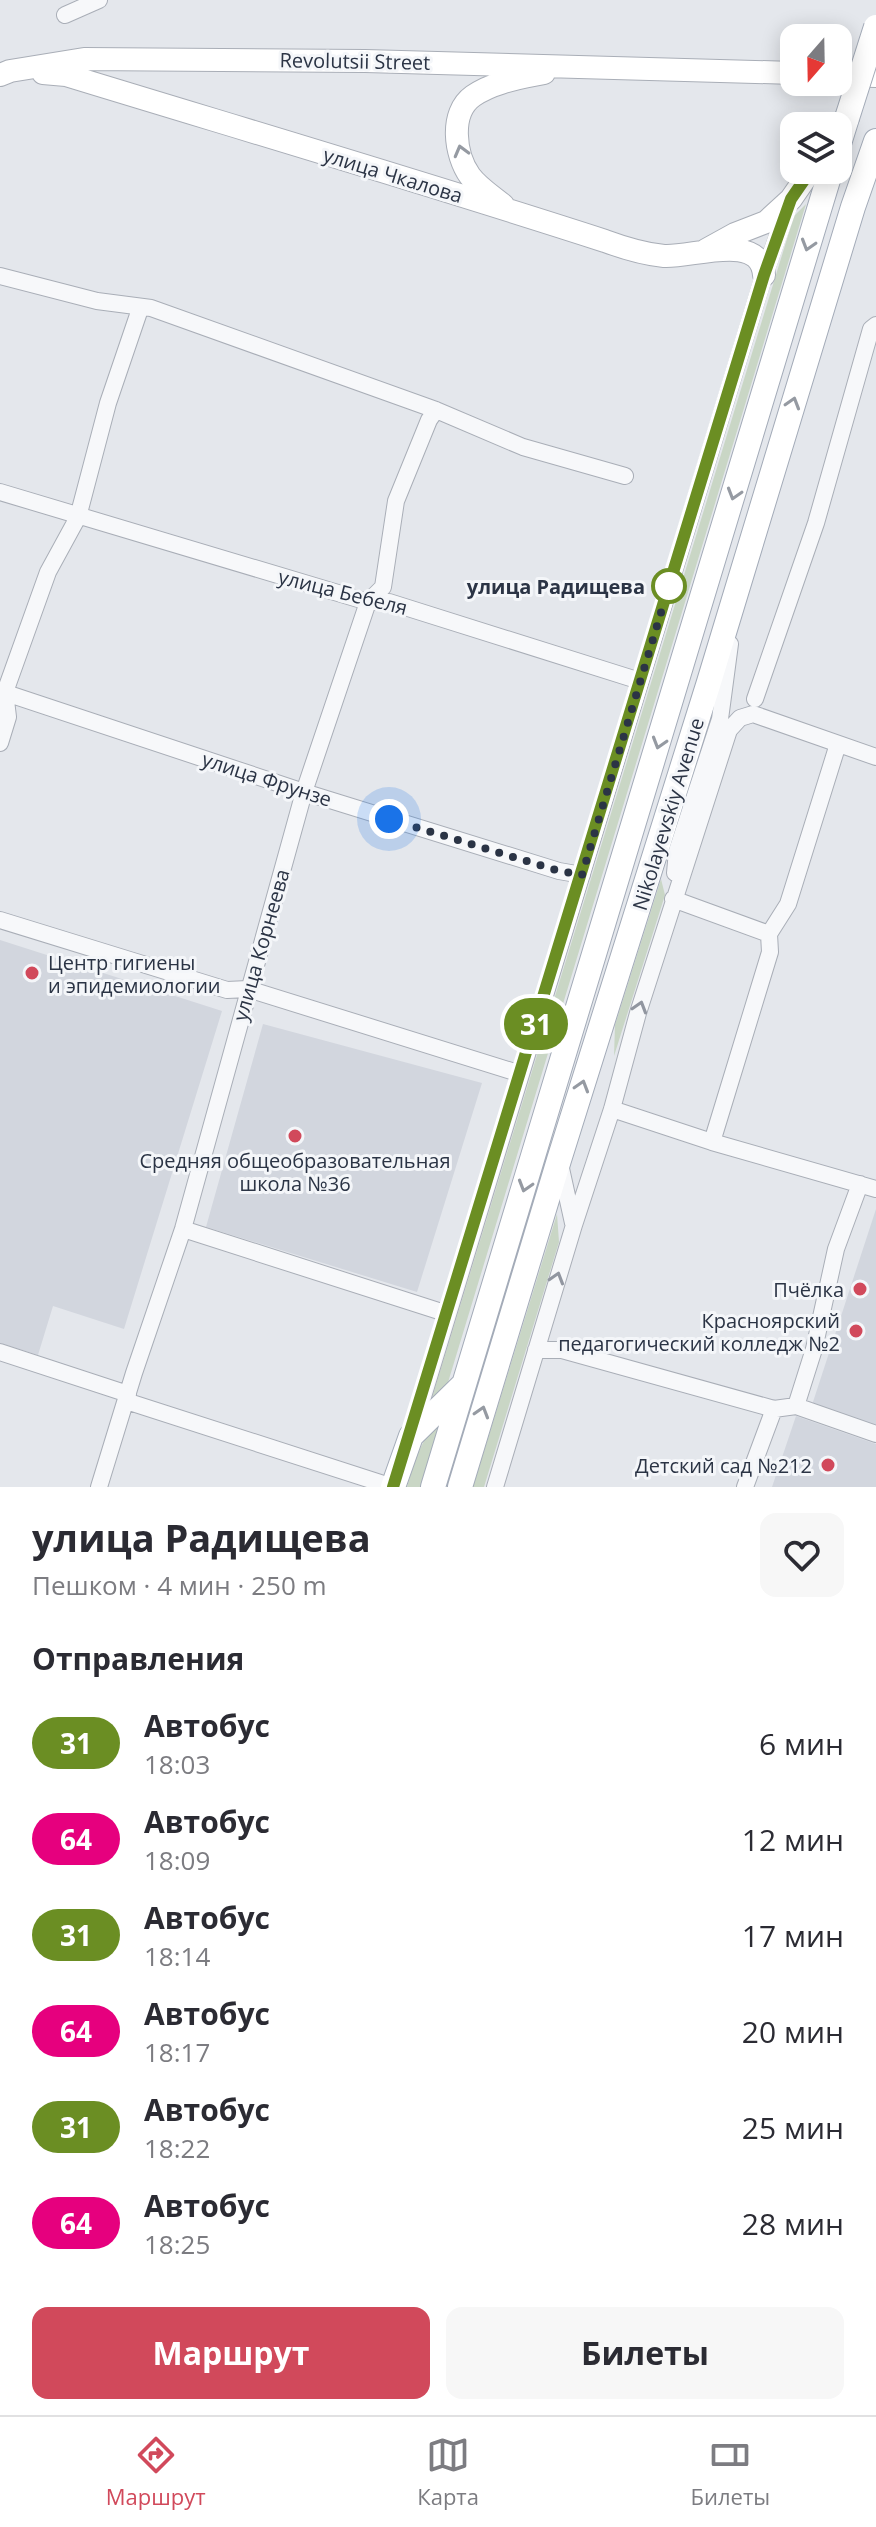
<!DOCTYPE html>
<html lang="ru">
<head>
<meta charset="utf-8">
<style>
	:root { --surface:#fff; --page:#f7f7f7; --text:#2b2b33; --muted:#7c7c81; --line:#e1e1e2; --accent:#d1495b }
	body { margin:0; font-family:"Open Sans",sans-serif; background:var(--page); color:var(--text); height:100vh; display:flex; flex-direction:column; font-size:30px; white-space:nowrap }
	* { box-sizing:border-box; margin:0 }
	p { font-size:26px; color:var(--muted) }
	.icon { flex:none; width:44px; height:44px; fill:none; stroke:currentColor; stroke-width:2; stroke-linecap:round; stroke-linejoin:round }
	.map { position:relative; height:1487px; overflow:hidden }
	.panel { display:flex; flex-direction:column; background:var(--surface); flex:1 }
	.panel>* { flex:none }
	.badge { padding:0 16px; border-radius:26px; font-size:28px; line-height:52px }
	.needle { width:52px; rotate:200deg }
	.controls { position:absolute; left:780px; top:24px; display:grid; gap:16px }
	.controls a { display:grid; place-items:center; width:72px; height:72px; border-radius:16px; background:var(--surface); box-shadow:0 4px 20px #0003; font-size:40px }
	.you { position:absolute; width:40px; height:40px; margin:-20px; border:6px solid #fff; border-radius:50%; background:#1a73e8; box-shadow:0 0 0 12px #1a73e833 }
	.map>.badge { position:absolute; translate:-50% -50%; box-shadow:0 0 0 4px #fff }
	h2 { padding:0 32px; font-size:30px; line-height:72px }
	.round { display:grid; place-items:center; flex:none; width:84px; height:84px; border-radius:16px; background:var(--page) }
	.summary { display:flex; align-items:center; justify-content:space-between; height:136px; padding:0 32px }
	h1 { font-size:38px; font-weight:700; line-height:60px }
	.action { display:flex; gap:16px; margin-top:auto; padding:16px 32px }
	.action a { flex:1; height:92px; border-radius:16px; background:var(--accent); color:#fff; font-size:32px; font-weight:700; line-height:92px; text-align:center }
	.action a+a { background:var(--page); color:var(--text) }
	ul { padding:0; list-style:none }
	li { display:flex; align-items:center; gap:24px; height:96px; padding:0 32px }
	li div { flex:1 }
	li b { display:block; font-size:30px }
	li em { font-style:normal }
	li .badge { min-width:88px; font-weight:700; text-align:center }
	.menu { display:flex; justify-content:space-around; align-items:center; height:112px; border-top:2px solid var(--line); background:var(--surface); font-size:22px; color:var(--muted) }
	.menu a { display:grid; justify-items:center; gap:4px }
	.menu .current { color:var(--accent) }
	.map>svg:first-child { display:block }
</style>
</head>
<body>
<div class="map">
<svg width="876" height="1487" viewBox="0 0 876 1487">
	<rect width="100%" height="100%" fill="#e4e7ec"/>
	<!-- built -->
	<path fill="#d2d6de" d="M0,940L222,1011L124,1329L53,1306L38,1355L0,1343Z
		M263,1024L482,1083L417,1292L206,1227Z
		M876,1209V1425L812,1405Z
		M796,1416L876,1444V1487H772Z"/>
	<!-- green -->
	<path fill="#c9d6c5" d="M806,204L446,1389L431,1401L794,216Z
		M661,879L665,895L614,1056L615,1025Z
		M557,1214L559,1242L484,1487H473Z
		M447,1415L424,1487H407C416,1458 422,1433 447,1415Z"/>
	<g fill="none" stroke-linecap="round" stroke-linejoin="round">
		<!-- minor casing -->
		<g stroke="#a9aeb7" stroke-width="18">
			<path id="minor" d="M65,15L99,0
				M0,276L97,301L151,308L436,410L523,447L625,476
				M0,492L368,602H389L640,681
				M0,691L304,792L559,871L582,875
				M755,699L816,523L871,329L876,325
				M0,743L8,717L5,692L48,572L78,517L108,403L140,309
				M675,873L677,851L720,719L730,644
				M673,899L769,934
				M0,920L227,990L248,989L521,1074
				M612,1109L712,1142L876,1189
				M712,1142L770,952L769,934L788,904L838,744
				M560,1164L573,1223
				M183,1229L448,1314
				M536,1350H562L774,1409L796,1406L876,1434
				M0,1352L128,1394L126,1401L393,1487
				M412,1433L764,275L790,201
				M99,1487L134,1373L183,1229L304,792L368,602L383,587L396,501L429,420L436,410
				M495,1487L574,1225L612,1109L638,1013L729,730L740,718L753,714L876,757
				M745,1487L774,1409L796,1406L814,1349L836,1249L860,1184"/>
		</g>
		<!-- secondary casing -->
		<g stroke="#a9aeb7" stroke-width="24">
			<path id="secondary" d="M43,73L66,75C246,130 426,183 605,241C624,248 643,254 664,256C692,258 760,231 764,275
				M0,75L10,71L84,59L365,61L794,73
				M838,75L876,76
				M503,205C492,196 478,187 470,176C455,155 449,113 473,96C493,82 520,78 544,73
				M706,250L735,234L766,222L791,199L811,170"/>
		</g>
		<!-- primary casing -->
		<g stroke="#a3abb8" stroke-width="26">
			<path id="primary" d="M838,147L847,118
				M393,1487L411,1436L464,1384
				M433,1487L831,170
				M460,1487L559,1160L709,682L853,207L876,141"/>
		</g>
		<!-- minor -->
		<use href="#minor" stroke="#f7f8fa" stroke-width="16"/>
		<!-- secondary -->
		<use href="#secondary" stroke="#fff" stroke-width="22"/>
		<!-- primary -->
		<use href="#primary" stroke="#fff" stroke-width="24"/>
		<!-- primary-bridge casing -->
		<g stroke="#a3abb8" stroke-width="26" stroke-linecap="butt">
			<path id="primary-bridge" d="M847,118L876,27"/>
		</g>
		<!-- primary-bridge -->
		<use href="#primary-bridge" stroke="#fff" stroke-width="24"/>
	</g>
	<!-- one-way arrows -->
	<defs><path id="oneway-chevron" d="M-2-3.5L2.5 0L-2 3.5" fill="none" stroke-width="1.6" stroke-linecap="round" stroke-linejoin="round" transform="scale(2)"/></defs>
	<g stroke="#959aa2">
		<use href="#oneway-chevron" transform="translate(461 151) rotate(-105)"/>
		<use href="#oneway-chevron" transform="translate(808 245) rotate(107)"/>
		<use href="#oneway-chevron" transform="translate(793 403) rotate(-73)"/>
		<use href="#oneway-chevron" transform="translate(734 494) rotate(107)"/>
		<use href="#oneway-chevron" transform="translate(659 743) rotate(107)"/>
		<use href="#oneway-chevron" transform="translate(582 1086) rotate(-73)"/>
		<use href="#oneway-chevron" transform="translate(525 1186) rotate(107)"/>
		<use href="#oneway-chevron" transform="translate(482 1412) rotate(-73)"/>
	</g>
	<g stroke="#9196a0">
		<use href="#oneway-chevron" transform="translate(640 1007) rotate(-73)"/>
		<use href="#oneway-chevron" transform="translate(557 1278) rotate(-73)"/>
	</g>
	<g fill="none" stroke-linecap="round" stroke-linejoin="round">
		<!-- line casing -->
		<g stroke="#fff" stroke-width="18">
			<path id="line" d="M393,1487L764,275L791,199L811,170"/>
		</g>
		<!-- line -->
		<use href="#line" stroke="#6b8e23" stroke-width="12"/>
		<!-- walk -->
		<path stroke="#2b3445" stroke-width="8" stroke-dasharray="0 14.4" d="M389,819L559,871L582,875L669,586"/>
	</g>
	<!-- markers -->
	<circle fill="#fff" stroke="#6b8e23" stroke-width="4" cx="669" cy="586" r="16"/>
	<g fill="#d1495b" stroke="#f4f6f9" stroke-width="3">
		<circle cx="32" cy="973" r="8"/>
		<circle cx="295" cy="1136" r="8"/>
		<circle cx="860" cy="1289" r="8"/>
		<circle cx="856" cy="1331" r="8"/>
		<circle cx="828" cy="1465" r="8"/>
	</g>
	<g text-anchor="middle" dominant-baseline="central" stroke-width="6" stroke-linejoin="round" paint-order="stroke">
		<!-- street labels -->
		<g font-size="20" fill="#2b3445" stroke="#f4f6f9">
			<text transform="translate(355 61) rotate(1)">Revolutsii Street</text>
			<text transform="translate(393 175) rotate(17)">улица Чкалова</text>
			<text transform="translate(343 592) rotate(14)">улица Бебеля</text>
			<text transform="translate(267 779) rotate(18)">улица Фрунзе</text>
			<text transform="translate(668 814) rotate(-73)">Nikolayevskiy Avenue</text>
			<text transform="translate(261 945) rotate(-74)">улица Корнеева</text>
		</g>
		<!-- stop labels -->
		<g font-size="20" font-weight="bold" fill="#2b3445" stroke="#f4f6f9" text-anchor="end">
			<text x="645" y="586">улица Радищева</text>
		</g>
		<!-- poi labels -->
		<g font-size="20" fill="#2b3445" stroke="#f4f6f9" text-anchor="end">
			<text x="48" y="962" text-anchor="start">Центр гигиены<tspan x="48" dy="23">и эпидемиологии</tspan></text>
			<text x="295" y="1160" text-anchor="middle">Средняя общеобразовательная<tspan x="295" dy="23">школа №36</tspan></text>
			<text x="844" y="1289">Пчёлка</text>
			<text x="840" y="1320">Красноярский<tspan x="840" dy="23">педагогический колледж №2</tspan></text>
			<text x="812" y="1465">Детский сад №212</text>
		</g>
	</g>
</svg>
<div class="controls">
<a><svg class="needle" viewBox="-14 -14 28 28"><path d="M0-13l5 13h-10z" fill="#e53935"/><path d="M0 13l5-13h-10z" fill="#7c7c81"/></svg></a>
<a><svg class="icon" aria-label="layers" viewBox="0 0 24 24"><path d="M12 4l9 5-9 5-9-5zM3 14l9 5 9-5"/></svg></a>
</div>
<div class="you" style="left:389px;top:819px"></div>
<b class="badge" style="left:536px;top:1024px;background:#6b8e23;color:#fff">31</b>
</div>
<section class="panel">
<div class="summary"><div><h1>улица Радищева</h1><p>Пешком · 4 мин · 250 m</p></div><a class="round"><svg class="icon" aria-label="heart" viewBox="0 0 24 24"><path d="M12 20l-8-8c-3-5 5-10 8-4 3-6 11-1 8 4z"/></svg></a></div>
<h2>Отправления</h2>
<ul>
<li><span class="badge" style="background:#6b8e23;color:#fff">31</span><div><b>Автобус</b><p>18:03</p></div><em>6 мин</em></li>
<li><span class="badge" style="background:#e6007e;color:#fff">64</span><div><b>Автобус</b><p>18:09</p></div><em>12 мин</em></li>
<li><span class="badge" style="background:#6b8e23;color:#fff">31</span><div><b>Автобус</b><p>18:14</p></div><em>17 мин</em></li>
<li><span class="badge" style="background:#e6007e;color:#fff">64</span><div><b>Автобус</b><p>18:17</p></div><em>20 мин</em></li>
<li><span class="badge" style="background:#6b8e23;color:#fff">31</span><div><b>Автобус</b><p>18:22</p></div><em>25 мин</em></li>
<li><span class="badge" style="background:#e6007e;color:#fff">64</span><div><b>Автобус</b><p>18:25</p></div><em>28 мин</em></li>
</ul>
<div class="action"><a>Маршрут</a><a>Билеты</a></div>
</section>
<nav class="menu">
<a class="current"><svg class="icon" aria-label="directions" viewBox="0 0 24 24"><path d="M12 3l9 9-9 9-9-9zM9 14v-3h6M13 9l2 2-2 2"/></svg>Маршрут</a>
<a><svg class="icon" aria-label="map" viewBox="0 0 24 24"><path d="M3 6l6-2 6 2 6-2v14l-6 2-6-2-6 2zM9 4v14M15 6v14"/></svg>Карта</a>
<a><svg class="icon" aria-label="tickets" viewBox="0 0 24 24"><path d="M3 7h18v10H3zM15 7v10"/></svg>Билеты</a>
</nav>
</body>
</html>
